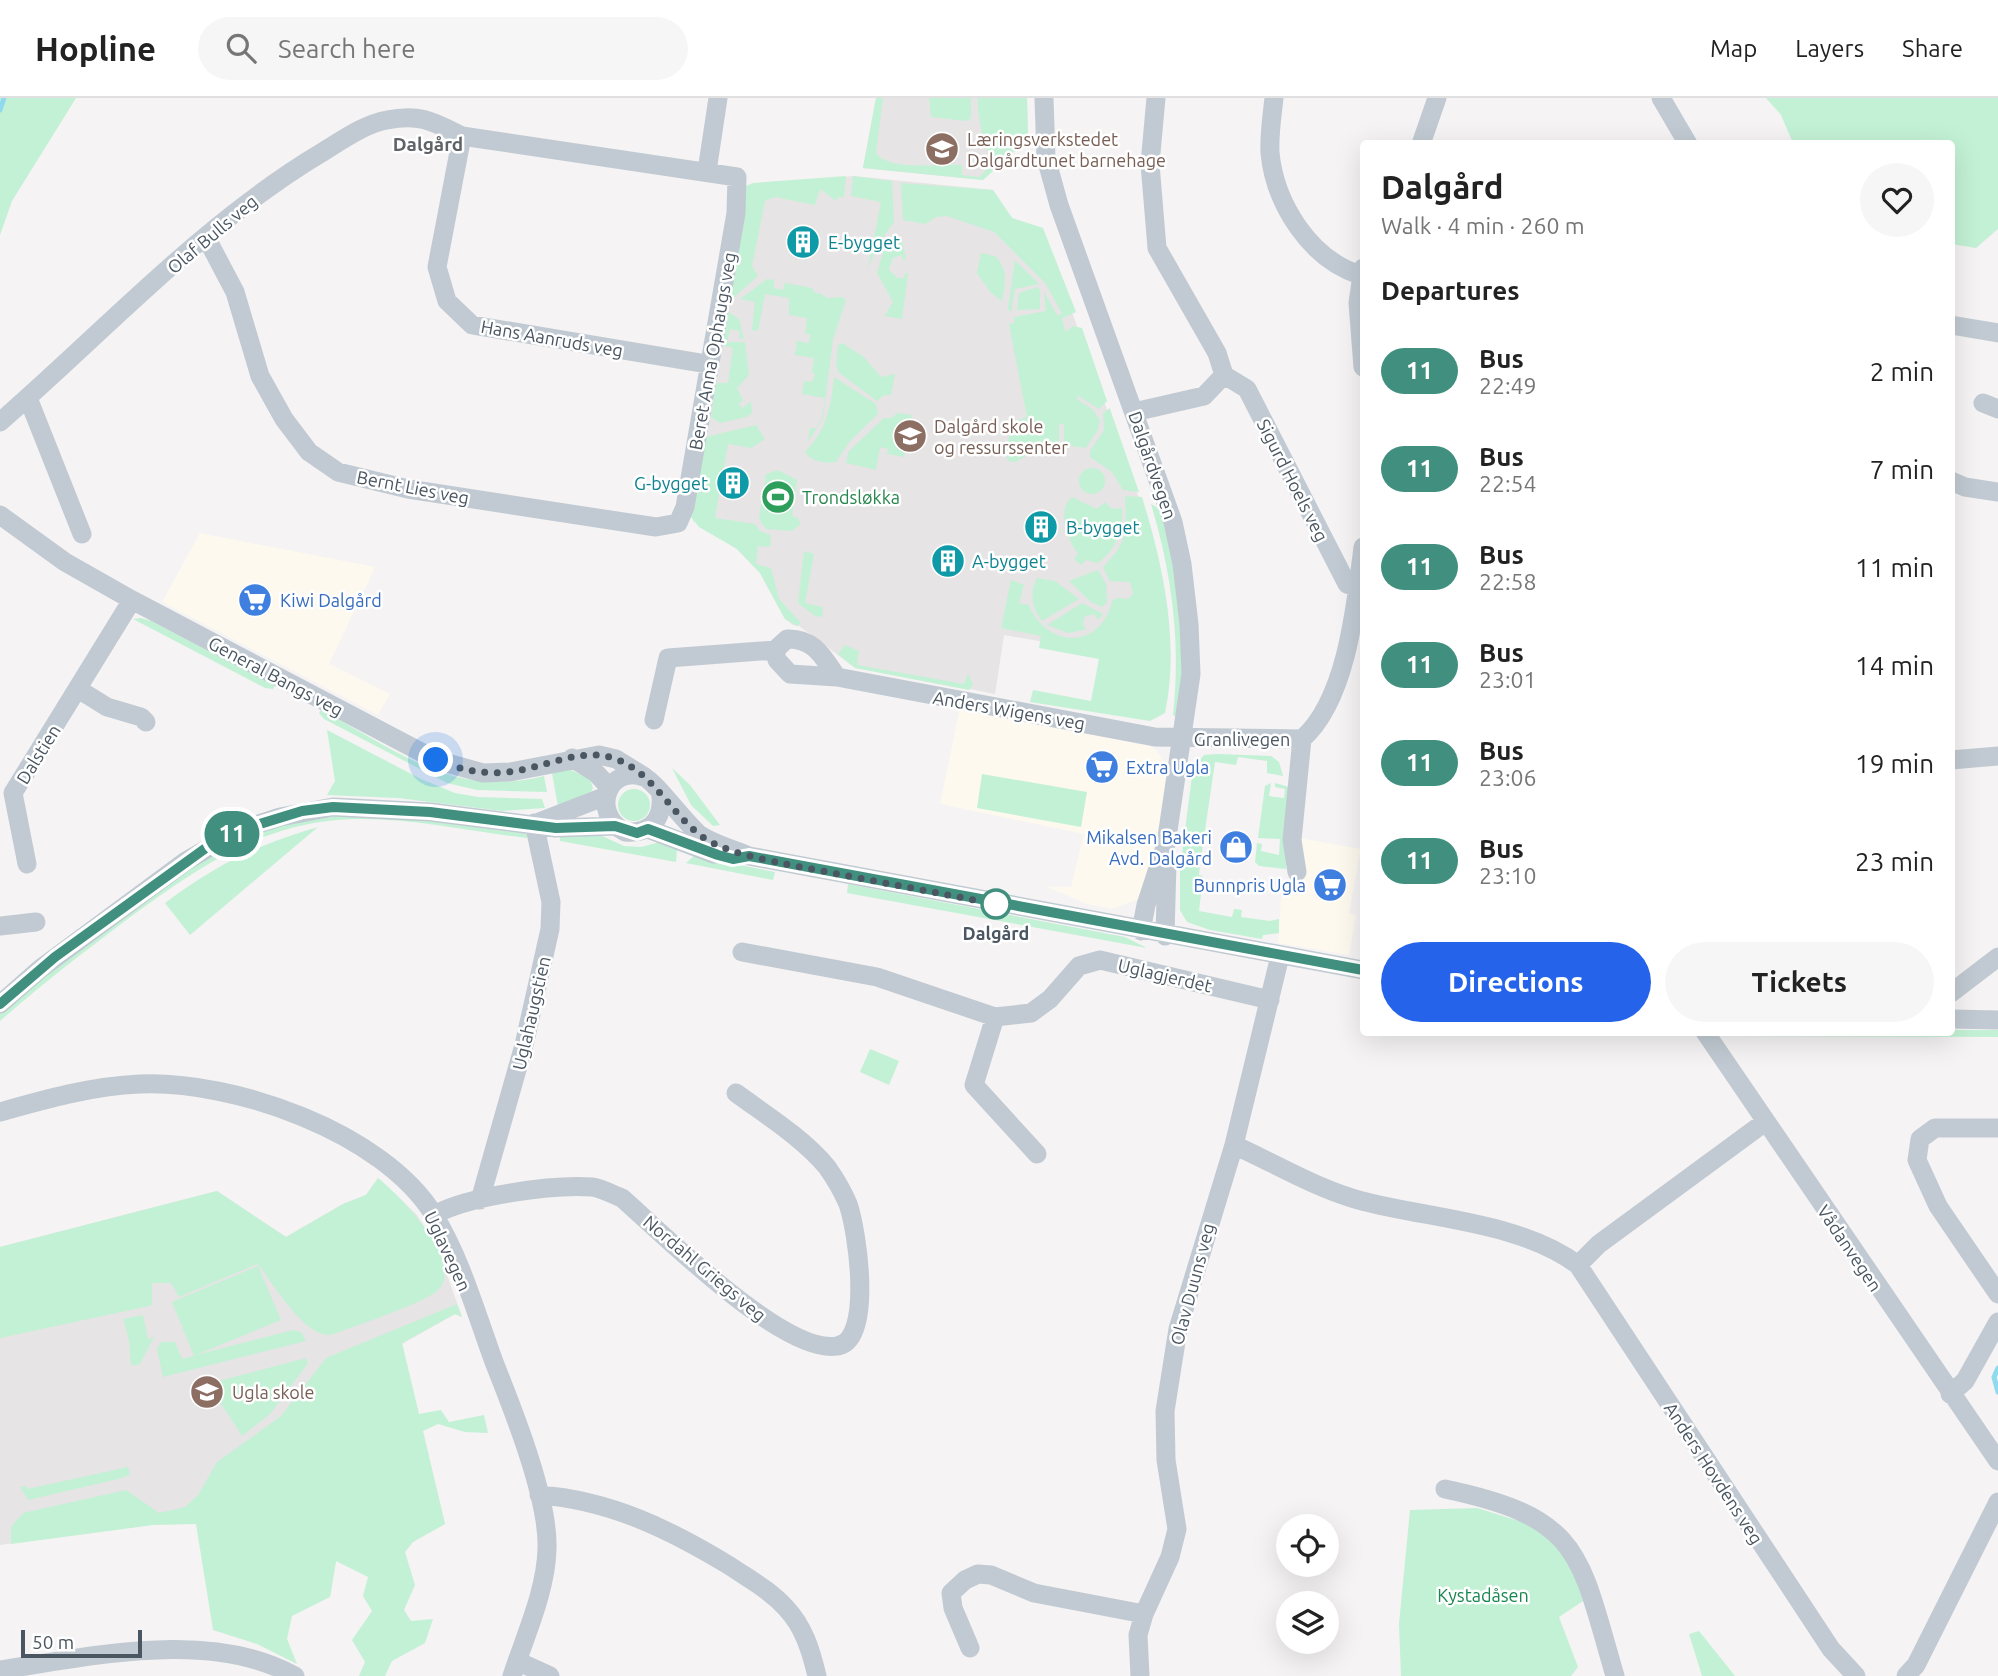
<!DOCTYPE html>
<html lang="en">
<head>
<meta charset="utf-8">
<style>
	:root { --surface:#fff; --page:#f6f6f6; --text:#222; --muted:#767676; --line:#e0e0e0; --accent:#2563eb }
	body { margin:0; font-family:Ubuntu,sans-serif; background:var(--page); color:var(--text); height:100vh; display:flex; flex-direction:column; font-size:26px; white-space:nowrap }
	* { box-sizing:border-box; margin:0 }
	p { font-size:23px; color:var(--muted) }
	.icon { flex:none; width:38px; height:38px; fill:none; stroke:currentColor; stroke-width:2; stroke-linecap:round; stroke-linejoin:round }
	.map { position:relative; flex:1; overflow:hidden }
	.sheet { position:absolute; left:1360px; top:42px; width:595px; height:896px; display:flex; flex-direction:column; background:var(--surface); border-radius:7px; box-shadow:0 7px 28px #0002 }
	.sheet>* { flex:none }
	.badge { padding:0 14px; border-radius:23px; font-size:24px; line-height:46px }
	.fabs { position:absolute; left:1276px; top:1416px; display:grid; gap:14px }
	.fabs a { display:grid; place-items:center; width:63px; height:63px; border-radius:50%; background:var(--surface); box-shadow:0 7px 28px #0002; font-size:35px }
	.scale { position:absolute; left:21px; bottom:18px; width:121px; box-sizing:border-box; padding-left:7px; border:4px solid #4a5661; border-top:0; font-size:19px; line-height:24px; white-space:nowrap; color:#4a5661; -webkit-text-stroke:5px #fff; paint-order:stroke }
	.you { position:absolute; width:35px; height:35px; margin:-18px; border:5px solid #fff; border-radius:50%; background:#1a73e8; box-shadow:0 0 0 10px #1a73e833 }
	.map>.badge { position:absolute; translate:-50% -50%; box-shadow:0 0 0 4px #fff }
	h2 { padding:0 21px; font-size:26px; line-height:63px }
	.round { display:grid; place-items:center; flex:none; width:74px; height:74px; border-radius:37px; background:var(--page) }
	.summary { display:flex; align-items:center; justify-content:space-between; height:119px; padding:0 21px }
	h1 { font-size:33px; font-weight:700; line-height:52px }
	.primary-button { display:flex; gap:14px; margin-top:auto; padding:14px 21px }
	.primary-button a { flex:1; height:80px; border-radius:42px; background:var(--accent); color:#fff; font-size:28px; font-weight:700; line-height:80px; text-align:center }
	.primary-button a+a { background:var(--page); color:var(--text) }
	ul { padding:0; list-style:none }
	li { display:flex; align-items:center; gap:21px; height:98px; padding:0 21px }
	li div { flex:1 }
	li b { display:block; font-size:26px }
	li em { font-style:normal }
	li .badge { min-width:77px; font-weight:700; text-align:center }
	header { display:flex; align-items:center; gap:42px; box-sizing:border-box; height:98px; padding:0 35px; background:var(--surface); border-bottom:2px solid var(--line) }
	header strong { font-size:33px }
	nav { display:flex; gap:38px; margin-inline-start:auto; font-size:24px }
	.search { width:490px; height:63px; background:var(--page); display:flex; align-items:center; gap:18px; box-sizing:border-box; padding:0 24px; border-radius:38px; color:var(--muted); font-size:26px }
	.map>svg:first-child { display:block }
</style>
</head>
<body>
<header>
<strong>Hopline</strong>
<div class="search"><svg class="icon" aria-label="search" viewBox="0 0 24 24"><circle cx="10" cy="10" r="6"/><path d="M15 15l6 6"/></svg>Search here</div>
<nav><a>Map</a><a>Layers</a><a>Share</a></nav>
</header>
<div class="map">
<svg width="1998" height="1578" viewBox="0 0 1998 1578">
	<rect width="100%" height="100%" fill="#f5f3f3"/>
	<!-- commercial -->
	<path fill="#fdf9ef" d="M200,435L375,469L329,566L390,596L378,617L162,504Z
		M960,610L1150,648L1157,653L1168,670L1161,727L1144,799L1112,811L1087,806L1047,789H1071L1084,736L940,706Z
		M1300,740L1361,751L1349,815L1356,817L1349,857L1278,845L1281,799L1289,798Z"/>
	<!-- education -->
	<path fill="#e6e4e5" d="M876,0H1027L1028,41L983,82L863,70Z
		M853,78L993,92L1012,120L1042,131L1141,406L1159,469L1106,548L1073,549L1004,537L995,596L851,567L799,528L793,527L785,521L760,475L737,451L693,423L748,88Z
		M378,1080L416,1116L425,1130L445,1171L462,1219L455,1216L402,1246L445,1426L357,1473L336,1463L330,1499L202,1420L0,1447V1149L217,1093L286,1139L343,1106L366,1097Z"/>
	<!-- green -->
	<path fill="#c3f1d5" d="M0,0H76L12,103L0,137Z
		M876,0H883L876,55C890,74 941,65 962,67V77L980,79L996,60L984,49C983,39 976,7 978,0H1027L1028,41L983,82L863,70Z
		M929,0H971V20L967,23L931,19Z
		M1766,0H1998V131L1976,150L1951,146V46L1793,45L1781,17Z
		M846,78L844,99H838L836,103L820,91L815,107L775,99L765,103L752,168L758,178L733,200L728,199L746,88L753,85Z
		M853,78L892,83L894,124L879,145L868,170L881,104L851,98Z
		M901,85L993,92L1012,120L1043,130L1076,214L1062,220L1065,234L1073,228L1082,230L1107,303L1099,311L1077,297L1078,302L1092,311L1100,322L1098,332L1086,350L1064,347V325L1059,327V348L1042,349L1015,364L1008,363L1006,355L1012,324L1027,319L1009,226L1014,225V219L1046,213L1044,194L1057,217L1062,216L1046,186L994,134L947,118L936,119L925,126L903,122Z
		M892,139H901L906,161L903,162L901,157L893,160L889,172L898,180H904L905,175H908L902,221L885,218L893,204L877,175L884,151Z
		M981,155L995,158C1009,173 1005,185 1002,203L991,195L977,175Z
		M1015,162L1039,186L1015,191L1011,215L1008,211Z
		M767,181L774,182V190L783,192L785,185L812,190L816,196L820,195L827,200L842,199L846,202L833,241L823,320L808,344L810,330H816L822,320L825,300L802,296L804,283L812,284L815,275H812L814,260L795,257L797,243L809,245L810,236H805L807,220L789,217V200L765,196L758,233L752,232L755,204L740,201Z
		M1037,189L1040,192V211L1017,212L1019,195Z
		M730,215L739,221L744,241L739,240L740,233L730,231L727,244H745L749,277L737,290L743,302L738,306L743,310L751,303L752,315L746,319L720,325L711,319L716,285H728L733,250L721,247L724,218Z
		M842,245L864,259L881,279L895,276L891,297H884L877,303L838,274L836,266L838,247Z
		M834,279L876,306L878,316L850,343L836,364C827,366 809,363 805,354C826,333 831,309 834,279Z
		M1110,310V311L1139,394L1123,392L1112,374L1090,359V353L1104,332L1103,315Z
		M898,315L912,317L904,359L887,356L888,351L880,349L876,372L846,365L848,354L884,320H891Z
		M756,327L765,341L751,350L728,346L715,420L755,426L760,433L771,437L770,449L758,448L756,466L771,470L779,501L801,525L797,528L785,521L760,475L737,451L699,429L691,419L706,339Z
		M1079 383a13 13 0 1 1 26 0a13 13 0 1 1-26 0Z
		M778,372L797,382L792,419H797L801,426L792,433L766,431L759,421L766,376Z
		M1125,398L1142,399C1163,467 1180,544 1165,615L1150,623L1030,604L1033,592L1091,603L1099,561L1039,550L1041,538L1001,530L1011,482L1024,487L1019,505L1029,507C1047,551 1101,552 1112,503L1117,500L1128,501L1133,496L1130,484L1110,483L1103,469C1129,444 1126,432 1125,398Z
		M1072,399L1097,411L1105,404L1112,411L1122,410C1124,432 1116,452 1098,465L1086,462L1081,467L1074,461L1078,456C1068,443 1056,411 1072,399Z
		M1151,406L1160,411L1173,458L1185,568L1176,619L1173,617C1181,544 1172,476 1151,406Z
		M804,453L814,456L805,505L822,509L823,519L815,518L798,505Z
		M1098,472L1106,486L1107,504L1102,509L1091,504L1069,483Z
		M1037,480L1055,483L1079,501L1042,523C1032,510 1029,495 1037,480Z
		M1082,505L1103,516L1098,522L1094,516L1084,519L1083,528L1087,531L1068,535L1047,527Z
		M141,520L151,523L275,587L273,591L265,590L133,521Z
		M845,547L859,553L857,567L964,586L968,576L973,586L969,592L855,570L838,556Z
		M321,612C399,653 452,701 544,678L547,694L477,692L447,685L324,621L319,615Z
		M327,632L421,681L455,695L478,699L542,701L545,710L502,713L398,700L327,697L335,683Z
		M1217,656L1271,658L1279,664L1283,678L1267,675V663L1238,659L1236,667L1215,664L1201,760L1182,756L1193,670L1204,657Z
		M672,670L690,687L720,727L713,728L691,707Z
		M569,671L590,681L593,690L591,694L558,708L552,675Z
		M982,676L1087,694L1081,729L977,710Z
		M1271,685L1269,698L1284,700L1285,691L1275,689V685L1289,689L1286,771L1259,768L1255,764L1257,745L1262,746L1261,753L1279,757L1280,741L1258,740L1265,688Z
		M618 707a16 16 0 1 1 32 0a16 16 0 1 1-32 0Z
		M337,718L399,719L528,736L527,740C465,733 400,717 337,722C255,729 193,773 129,820C85,853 42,886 0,923V916L21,896L205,760L248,739L283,727Z
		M318,729L190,837L165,805C218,766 254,748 318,729Z
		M600,737L624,748L641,749L660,744L677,751L676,764L560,743V738Z
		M694,758L775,774L773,782L686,765Z
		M1180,763L1200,766L1199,777L1203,778L1199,813L1232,819L1234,811L1242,812L1241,819L1270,823L1279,821V835L1263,837L1262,841L1210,832L1187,824L1180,812Z
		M848,786L1125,839L1147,850L847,795Z
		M1951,932H1998V939L1736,938L1739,934H1951Z
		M870,951L899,963L889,987L860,974Z
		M378,1080C400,1098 469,1166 436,1194C420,1206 353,1229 331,1237C303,1239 274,1185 257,1166L179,1199L171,1185H152V1207L149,1208L0,1240V1149L217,1093L286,1139L343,1106L366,1097Z
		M258,1168L281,1222L196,1257L293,1232L301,1234L306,1243L163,1279L157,1251L161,1244H175L182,1261L194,1258L172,1204Z
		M457,1206L462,1219L455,1216L402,1245L419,1316L441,1312L449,1324L484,1317L488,1335L465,1334L438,1326L423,1333L445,1426L413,1444L405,1454L415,1487L404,1512L411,1523L433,1521L425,1545L392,1563L385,1578H359L365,1564L352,1542L372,1513L363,1498L368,1479L336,1463L330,1499L292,1518L287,1541L297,1566L257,1546L213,1532L196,1426L153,1427L11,1446V1429L23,1415L126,1392L159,1415L185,1409L198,1397L217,1364L281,1318L326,1260Z
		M143,1217L148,1241L154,1239L140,1266L131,1268L129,1242L123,1221Z
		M306,1260L308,1265L270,1316L242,1338L220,1304L215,1284Z
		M128,1369L130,1377L118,1381L28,1402L20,1389L26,1388L27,1391Z
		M1477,1410L1541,1430L1570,1462L1583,1503L1559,1519L1578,1569L1571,1578H1401L1399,1526L1410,1412Z
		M1699,1533L1735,1578H1702L1689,1536Z"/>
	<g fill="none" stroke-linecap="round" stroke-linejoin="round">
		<!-- stream -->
		<path stroke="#90daee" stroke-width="5" d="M0,12L4,0
			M1998,1270L1994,1279L1998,1294"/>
		<!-- minor -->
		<path stroke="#c1cad2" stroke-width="19" d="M1044,0L1046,60L1059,107L1173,424L1182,466L1189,526L1191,576L1166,746L1146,807L1141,833
			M1274,0C1272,18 1269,37 1270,55C1275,106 1310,161 1360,177
			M1661,0L1688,46
			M462,38L437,169L447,203L472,227L707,266
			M1421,46L1437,0
			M707,73L718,0
			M1363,170L1358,205L1363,269
			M1951,227L1998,235
			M1224,277L1247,291L1347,486L1358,490
			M28,300L82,436
			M1983,305L1998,311
			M1134,314L1204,298L1224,277L1217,255L1157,150L1150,66L1156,0
			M0,324C105,233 201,127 321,55C341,43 364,26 387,22C420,15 434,24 462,38L737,79L736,115L685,409L678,425L656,429L408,391L338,374L309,354L284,321L260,278L235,194L206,139
			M1951,383L1965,389L1998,394
			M0,417L65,464L132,502L436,662L483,675L510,674L599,657L616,661L645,679
			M837,579L790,576L777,562L775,552L787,541C814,540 823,559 837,579L1155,639L1302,641C1347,602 1356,506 1363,449
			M78,591L107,609L141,619L146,624
			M654,622L668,560L775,552
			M572,660L596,675L610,690
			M1951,662L1998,658
			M661,698C663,722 650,736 625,734C589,714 609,666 644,679C656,684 685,725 700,737C715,747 733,751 749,758L1363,872
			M539,724L606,698
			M648,731L714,756
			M27,766L13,695L132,502
			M1297,774L1292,742L1302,641
			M0,828L36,824
			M1165,838L1167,764
			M742,854L877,879L995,919L1031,915L1050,901L1079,868L1100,862L1270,902
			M1951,895L1998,859
			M0,906L40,871L186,763L240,732L280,719L333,709L430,714L556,730L615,728
			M995,919L974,987L1037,1056
			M1951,921L1998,922
			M1705,934L1998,1363
			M0,1014C46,1001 92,988 140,986C233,982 383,1034 434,1117C461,1161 476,1215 494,1264C513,1312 549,1401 547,1451C546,1493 525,1538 512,1578
			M1998,1030H1935L1920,1041L1917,1062L1938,1108L1998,1196
			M1234,1047C1276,1066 1317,1091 1362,1103C1431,1121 1520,1124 1578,1167L1831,1551L1856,1578
			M480,1102L524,947L550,831L551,804L534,725
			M434,1117C468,1098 553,1086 592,1089C602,1090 613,1097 622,1100C663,1136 784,1257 837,1248C874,1243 857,1131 848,1106C843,1094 834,1079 827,1069C803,1040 766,1017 736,995
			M1578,1167L1599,1146L1765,1024
			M1950,1296L1965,1283L1998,1224
			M1445,1391C1582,1420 1579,1455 1615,1578
			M539,1397C610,1402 671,1432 730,1468C749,1481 770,1492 786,1510C804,1529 811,1553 817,1578
			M970,1550L953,1510L951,1495L965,1482L978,1476L991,1477L1034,1495L1144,1516
			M517,1563L550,1578
			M0,1572C92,1559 209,1530 295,1578
			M1140,1578L1138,1537L1144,1516L1170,1459L1177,1431L1166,1362L1165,1313L1178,1231L1234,1047L1280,858
			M1906,1578L1916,1567L1998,1404"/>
	</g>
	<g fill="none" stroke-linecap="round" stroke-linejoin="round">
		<!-- line casing -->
		<g stroke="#fff" stroke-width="16">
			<path id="line" d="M0,906L55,859L210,747L240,732L302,713L333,709L430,714L556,730L615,728L637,735L648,731L718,757L733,761L749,758L1363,872"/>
		</g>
		<!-- line -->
		<use href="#line" stroke="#41907f" stroke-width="10"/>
		<!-- walk -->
		<path stroke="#4a5661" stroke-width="7" stroke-dasharray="0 12.6" d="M436,662C460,671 482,677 508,674C542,671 579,649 613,660C652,673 669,713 700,737C721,753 754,759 780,765L1006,808L996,806"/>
	</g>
	<!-- icons -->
	<defs>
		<g id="school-disc" transform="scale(1.75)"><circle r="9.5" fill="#8d6e63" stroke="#fff"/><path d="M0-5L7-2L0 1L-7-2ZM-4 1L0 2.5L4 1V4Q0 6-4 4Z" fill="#fff"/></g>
		<g id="building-disc" transform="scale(1.75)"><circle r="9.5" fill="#0f9aa8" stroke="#fff"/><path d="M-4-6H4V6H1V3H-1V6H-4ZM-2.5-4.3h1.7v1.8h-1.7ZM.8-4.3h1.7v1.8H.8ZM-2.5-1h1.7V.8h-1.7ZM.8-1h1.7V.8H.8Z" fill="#fff"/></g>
		<g id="stadium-disc" transform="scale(1.75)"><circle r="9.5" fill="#2e9e5b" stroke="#fff"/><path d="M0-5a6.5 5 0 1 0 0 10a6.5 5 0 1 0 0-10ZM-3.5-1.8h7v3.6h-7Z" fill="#fff"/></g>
		<g id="supermarket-disc" transform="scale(1.75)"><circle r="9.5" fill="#3f7fe0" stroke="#fff"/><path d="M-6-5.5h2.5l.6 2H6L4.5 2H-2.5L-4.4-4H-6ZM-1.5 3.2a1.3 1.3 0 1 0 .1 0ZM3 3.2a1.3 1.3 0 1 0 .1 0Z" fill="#fff"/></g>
		<g id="shop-disc" transform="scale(1.75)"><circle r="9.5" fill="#3f7fe0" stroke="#fff"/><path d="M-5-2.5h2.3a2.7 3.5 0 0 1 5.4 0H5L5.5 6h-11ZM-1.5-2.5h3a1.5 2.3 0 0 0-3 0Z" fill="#fff"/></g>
	</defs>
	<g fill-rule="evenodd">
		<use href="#school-disc" x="942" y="51"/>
		<use href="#building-disc" x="803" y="144"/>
		<use href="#school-disc" x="910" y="338"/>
		<use href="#building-disc" x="733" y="385"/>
		<use href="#stadium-disc" x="778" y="399"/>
		<use href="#building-disc" x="1041" y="429"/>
		<use href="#building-disc" x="948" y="463"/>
		<use href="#supermarket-disc" x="255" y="502"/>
		<use href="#supermarket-disc" x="1102" y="669"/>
		<use href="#shop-disc" x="1236" y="749"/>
		<use href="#supermarket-disc" x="1330" y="787"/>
		<use href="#school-disc" x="207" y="1294"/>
	</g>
	<!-- markers -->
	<circle fill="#fff" stroke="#41907f" stroke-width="3.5" cx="996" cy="806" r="14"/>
	<g text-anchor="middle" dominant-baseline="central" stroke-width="5" stroke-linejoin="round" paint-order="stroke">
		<!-- education labels -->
		<g font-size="18" fill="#785e54" stroke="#fff" text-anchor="start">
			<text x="967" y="41">Læringsverkstedet<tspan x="967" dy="21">Dalgårdtunet barnehage</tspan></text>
			<text x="934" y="328">Dalgård skole<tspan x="934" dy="21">og ressurssenter</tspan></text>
			<text x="232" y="1294">Ugla skole</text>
		</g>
		<!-- street labels -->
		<g font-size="18" fill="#4a5661" stroke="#fff">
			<text transform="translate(212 136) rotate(-40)">Olaf Bulls veg</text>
			<text transform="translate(552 240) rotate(10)">Hans Aanruds veg</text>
			<text transform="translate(712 253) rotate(-80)">Beret Anna Ophaugs veg</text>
			<text transform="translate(1153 367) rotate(71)">Dalgårdvegen</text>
			<text transform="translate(1293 382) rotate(63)">Sigurd Hoels veg</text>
			<text transform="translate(413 389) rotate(11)">Bernt Lies veg</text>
			<text transform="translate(276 578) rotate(28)">General Bangs veg</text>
			<text transform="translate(1009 612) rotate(10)">Anders Wigens veg</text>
			<text x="1242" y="641">Granlivegen</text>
			<text transform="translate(38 656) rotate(-58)">Dalstien</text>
			<text transform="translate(1165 877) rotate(13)">Uglagjerdet</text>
			<text transform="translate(531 915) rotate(-77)">Uglahaugstien</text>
			<text transform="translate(1850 1150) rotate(56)">Vådanvegen</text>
			<text transform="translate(448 1153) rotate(65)">Uglavegen</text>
			<text transform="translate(705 1170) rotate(40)">Nordahl Griegs veg</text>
			<text transform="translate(1192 1186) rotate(-75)">Olav Duuns veg</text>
			<text transform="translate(1714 1375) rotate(57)">Anders Hovdens veg</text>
		</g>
		<!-- culture labels -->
		<g font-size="18" fill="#0d838f" stroke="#fff" text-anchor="start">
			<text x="828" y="144">E-bygget</text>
			<text x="708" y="385" text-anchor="end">G-bygget</text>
			<text x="1066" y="429">B-bygget</text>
			<text x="972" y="463">A-bygget</text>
		</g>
		<!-- leisure labels -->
		<g font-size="18" fill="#27864d" stroke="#fff" text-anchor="start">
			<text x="802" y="399">Trondsløkka</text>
		</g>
		<!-- shop labels -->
		<g font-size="18" fill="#366cbe" stroke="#fff" text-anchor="start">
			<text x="280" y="502">Kiwi Dalgård</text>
			<text x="1126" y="669">Extra Ugla</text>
			<text x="1212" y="739" text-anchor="end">Mikalsen Bakeri<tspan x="1212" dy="21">Avd. Dalgård</tspan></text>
			<text x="1306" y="787" text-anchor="end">Bunnpris Ugla</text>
		</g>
		<!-- stop labels -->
		<g font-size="18" font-weight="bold" fill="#4a5661" stroke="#fff">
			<text x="996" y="835">Dalgård</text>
		</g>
		<!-- park labels -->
		<g font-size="18" fill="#17864f" stroke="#fff">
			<text x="1483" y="1497">Kystadåsen</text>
		</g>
		<!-- neighbourhood labels -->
		<g font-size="19" font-weight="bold" fill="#5f6368" stroke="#fff">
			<text x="428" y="46">Dalgård</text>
		</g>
	</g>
</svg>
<div class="fabs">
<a><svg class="icon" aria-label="locate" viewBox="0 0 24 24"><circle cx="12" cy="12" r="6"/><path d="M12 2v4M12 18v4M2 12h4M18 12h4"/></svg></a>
<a><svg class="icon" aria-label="layers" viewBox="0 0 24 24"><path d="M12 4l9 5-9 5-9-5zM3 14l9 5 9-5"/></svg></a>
</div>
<div class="scale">50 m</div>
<div class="you" style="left:436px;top:662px"></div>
<b class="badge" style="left:232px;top:736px;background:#41907f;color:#fff">11</b>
<section class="sheet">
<div class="summary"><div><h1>Dalgård</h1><p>Walk · 4 min · 260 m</p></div><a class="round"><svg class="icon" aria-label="heart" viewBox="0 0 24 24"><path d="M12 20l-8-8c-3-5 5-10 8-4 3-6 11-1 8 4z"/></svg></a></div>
<h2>Departures</h2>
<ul>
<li><span class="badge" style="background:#41907f;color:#fff">11</span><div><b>Bus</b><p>22:49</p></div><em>2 min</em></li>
<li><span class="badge" style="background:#41907f;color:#fff">11</span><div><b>Bus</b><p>22:54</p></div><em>7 min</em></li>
<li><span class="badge" style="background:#41907f;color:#fff">11</span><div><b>Bus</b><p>22:58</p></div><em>11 min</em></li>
<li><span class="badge" style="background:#41907f;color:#fff">11</span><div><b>Bus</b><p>23:01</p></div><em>14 min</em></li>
<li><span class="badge" style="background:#41907f;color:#fff">11</span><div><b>Bus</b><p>23:06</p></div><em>19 min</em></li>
<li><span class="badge" style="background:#41907f;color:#fff">11</span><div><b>Bus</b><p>23:10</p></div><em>23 min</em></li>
</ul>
<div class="primary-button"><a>Directions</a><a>Tickets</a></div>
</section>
</div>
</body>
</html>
